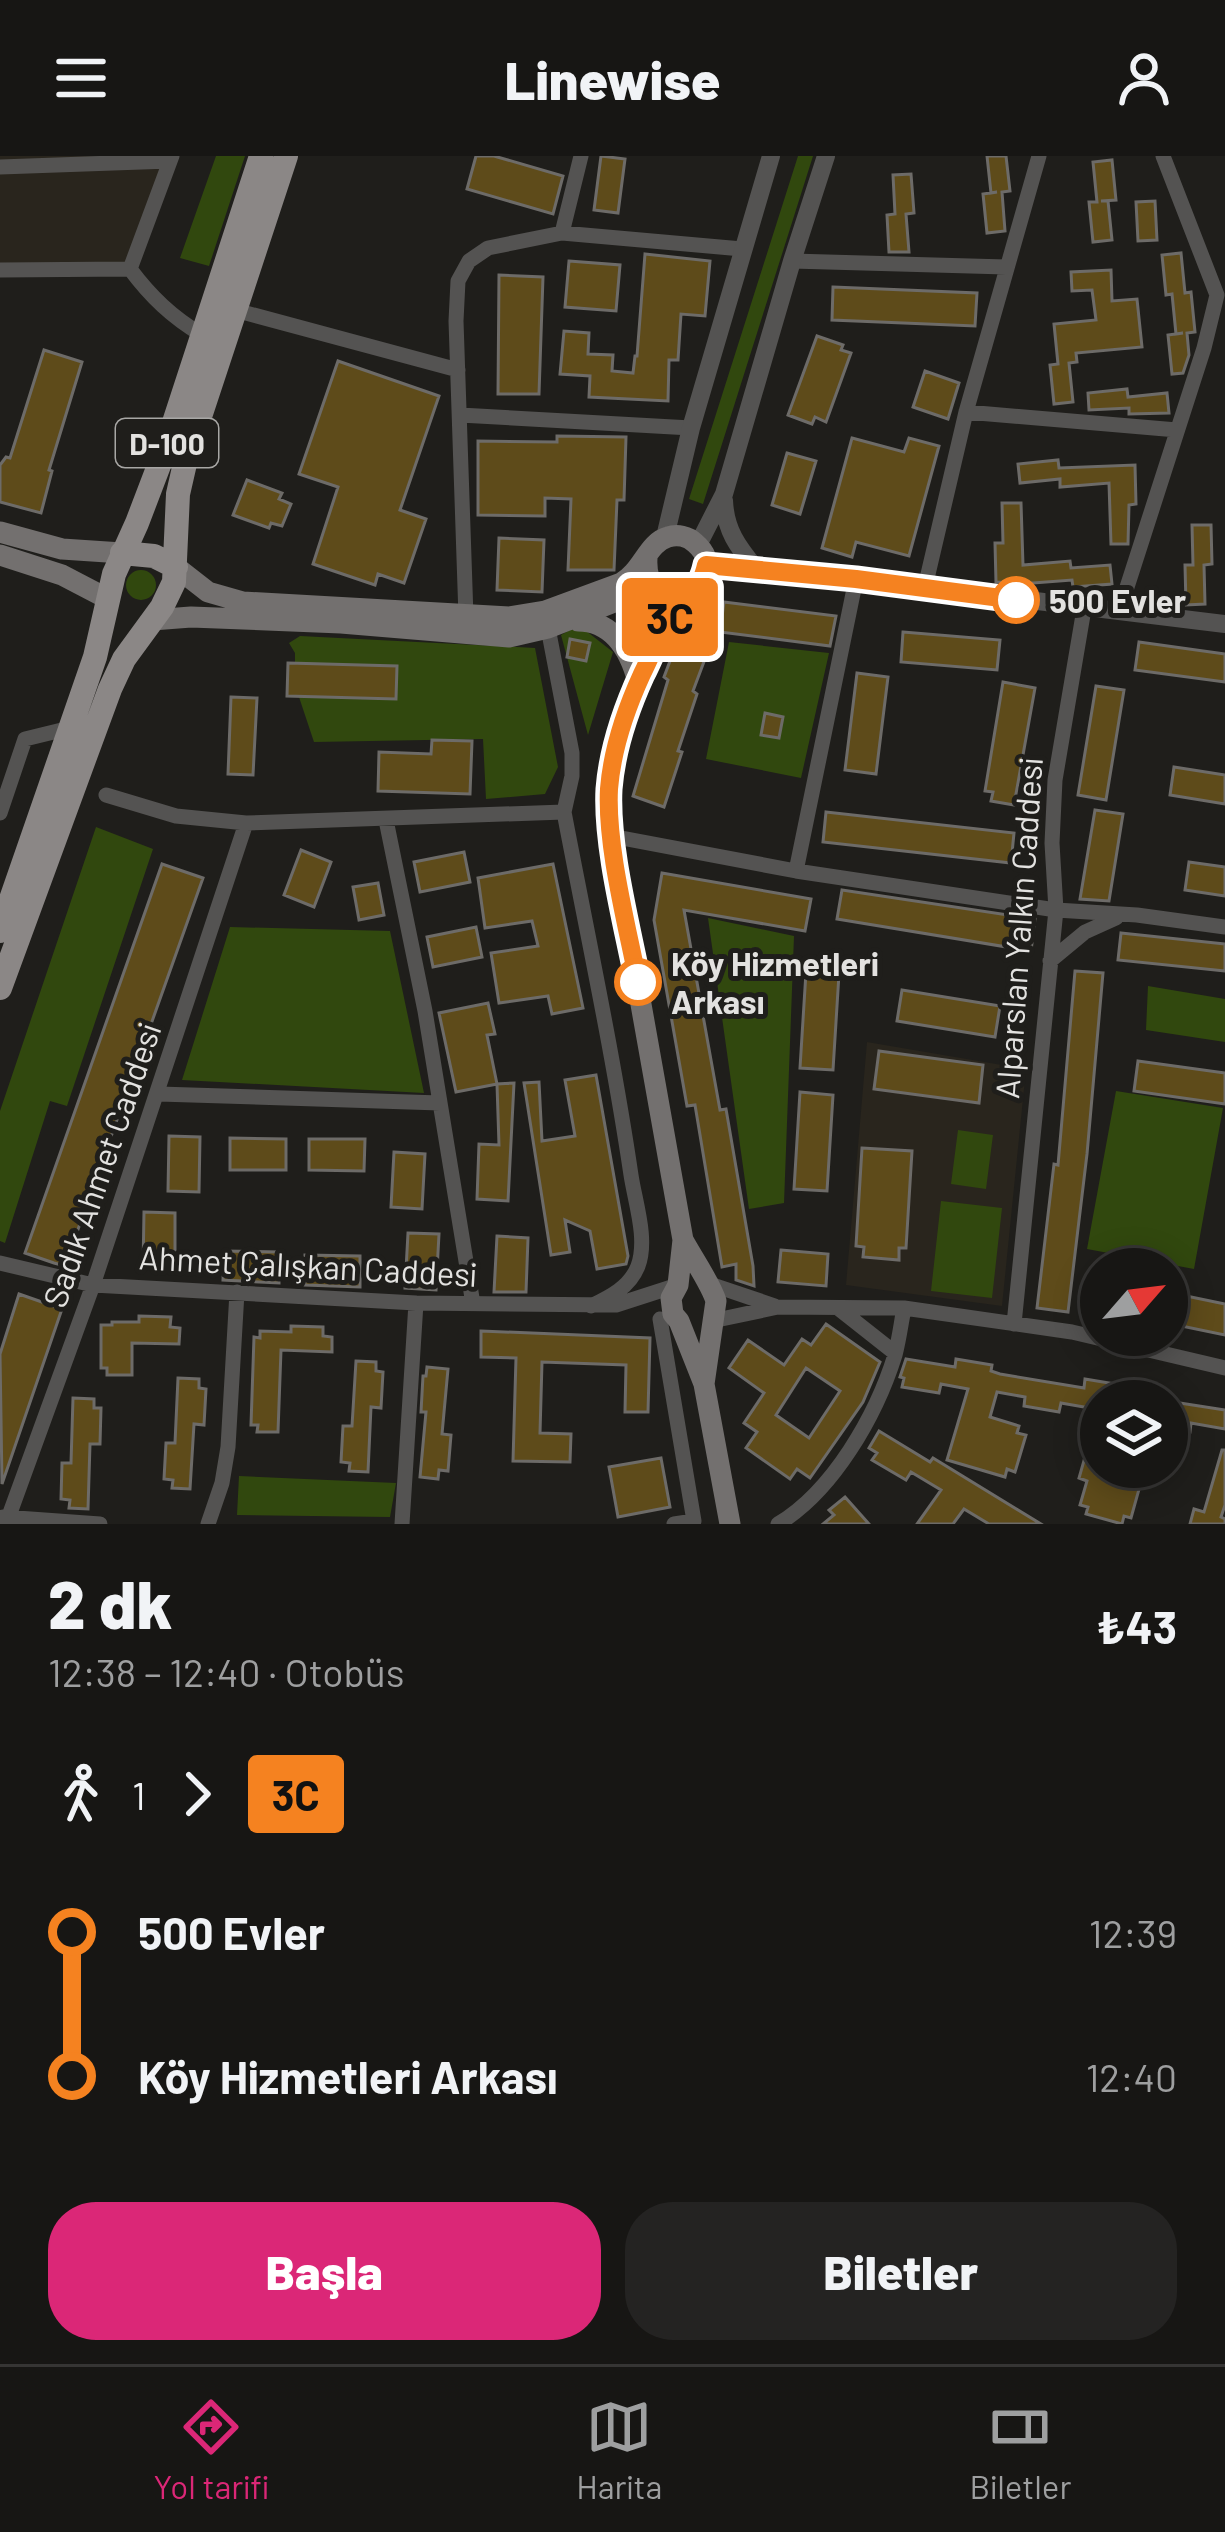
<!DOCTYPE html>
<html lang="tr">
<head>
<meta charset="utf-8">
<style>
	:root { --surface:#171614; --page:#242322; --text:#f1f3f6; --muted:#9e9fa0; --line:#363534; --accent:#db2777 }
	body { margin:0; font-family:Barlow,sans-serif; background:var(--page); color:var(--text); height:100vh; display:flex; flex-direction:column; font-size:45px; white-space:nowrap }
	* { box-sizing:border-box; margin:0 }
	p { font-size:39px; color:var(--muted) }
	.icon { flex:none; width:66px; height:66px; fill:none; stroke:currentColor; stroke-width:2; stroke-linecap:round; stroke-linejoin:round }
	.map { position:relative; height:1368px; overflow:hidden }
	.panel { display:flex; flex-direction:column; background:var(--surface); flex:1 }
	.panel>* { flex:none }
	.badge { padding:0 24px; border-radius:9px; font-size:42px; line-height:78px }
	.needle { width:78px; rotate:62deg }
	.buttons { position:absolute; left:1080px; top:1092px; display:grid; gap:24px }
	.buttons a { display:grid; place-items:center; width:108px; height:108px; border-radius:50%; background:var(--surface); box-shadow:0 6px 30px #0003,0 0 0 3px var(--line); font-size:60px }
	.map>.badge { position:absolute; translate:-50% -50%; box-shadow:0 0 0 6px #fff }
	.legs { display:flex; align-items:center; gap:18px; height:132px; padding:0 48px; font-size:39px }
	.legs p { margin-inline-start:auto }
	.headline { display:flex; align-items:center; justify-content:space-between; height:204px; padding:0 48px }
	h1 { font-size:66px; font-weight:800; line-height:90px }
	.cta { display:flex; gap:24px; margin-top:auto; padding:24px 48px }
	.cta a { flex:1; height:138px; border-radius:48px; background:var(--accent); color:#fff; font-size:48px; font-weight:800; line-height:138px; text-align:center }
	.cta a+a { background:var(--page); color:var(--text) }
	ul { padding:0 48px; list-style:none }
	li { display:flex; align-items:center; gap:42px; height:144px; font-size:45px }
	li i { display:grid; place-items:center; width:18px; height:100%; margin:0 15px; background:currentColor }
	li i::after { content:''; width:30px; height:30px; margin:-15px; border:9px solid; border-radius:50%; background:var(--surface) }
	li p { margin-inline-start:auto }
	li:first-child i { background:linear-gradient(#0000 50%,currentColor 0) }
	li:last-child i { background:linear-gradient(currentColor 50%,#0000 0) }
	header { display:flex; justify-content:space-between; align-items:center; height:156px; padding:0 48px; background:var(--surface); font-size:54px; font-weight:800 }
	.dock { display:flex; justify-content:space-around; align-items:center; height:168px; border-top:3px solid var(--line); background:var(--surface); font-size:33px; color:var(--muted) }
	.dock a { display:grid; justify-items:center; gap:6px }
	.dock .current { color:var(--accent) }
	.map>svg:first-child { display:block }
</style>
</head>
<body>
<header><svg class="icon" aria-label="menu" viewBox="0 0 24 24"><path d="M4 6h16M4 12h16M4 18h16"/></svg>Linewise<svg class="icon" aria-label="person" viewBox="0 0 24 24"><circle cx="12" cy="8" r="4"/><path d="M4 21q1-7 8-7t8 7"/></svg></header>
<div class="map">
<svg width="1225" height="1368" viewBox="0 0 1225 1368">
	<rect width="100%" height="100%" fill="#1f1e1b"/>
	<!-- built -->
	<path fill="#29251d" d="M0,0H172L130,113L0,114Z
		M867,886L1026,913L1002,1150L846,1129Z"/>
	<!-- green -->
	<path fill="#31480e" d="M216,0H245L209,110L180,102Z
		M798,0H813L703,348L689,343Z
		M126 429a15 15 0 1 1 30 0a15 15 0 1 1-30 0Z
		M570,474H585L613,496L588,579L561,479Z
		M300,480L535,492L558,611L545,638L486,643L483,583L314,586L299,541L395,543L396,510L295,507V497L289,487Z
		M729,486L829,497L801,622L706,603Z
		M96,671L153,693L67,950L50,945L5,1087L0,1085V955Z
		M708,762L794,780L784,1047L749,1053Z
		M230,771L390,775L424,937L182,924Z
		M1148,830L1225,843V886L1146,874Z
		M1116,935L1223,952L1194,1113L1087,1093Z
		M958,974L993,979L986,1033L951,1028Z
		M941,1045L1002,1052L992,1142L931,1135Z
		M239,1320L396,1327L390,1361L237,1359Z"/>
	<!-- building -->
	<path fill="#5e4b1a" stroke="#6d6b68" stroke-width="3" fill-rule="evenodd" d="M476,0H494L563,20L553,58L467,33Z
		M601,0L625,3L618,57L594,54Z
		M987,0H1006L1010,35L1002,36L1005,75L987,77L983,38L997,36L991,37Z
		M1112,4L1116,44L1101,45H1108L1112,84L1093,86L1089,46H1097L1093,6Z
		M911,18L914,57L906,58L909,96H889L887,59L895,58L893,19Z
		M1155,45L1157,84L1138,85L1136,46Z
		M1181,97L1185,137L1191,136L1195,176L1187,177L1189,199L1183,217L1172,218L1168,179L1183,177L1176,178L1172,138L1166,139L1162,99Z
		M645,98L710,105L705,160L681,158L678,204H669L668,245L589,241L590,220L560,218L564,175L589,177L588,198L613,199L612,215L633,217L635,200H637Z
		M569,105L620,109L616,155L565,151Z
		M1111,114L1112,145L1137,143L1142,191L1076,197L1077,206L1069,207L1073,246L1054,248L1050,209L1058,208L1054,168L1096,164L1092,134L1072,135L1071,116Z
		M499,119L543,121L539,238H498Z
		M833,131L977,137L975,170L832,164Z
		M817,180L843,189L841,194L851,197L826,266L815,261L812,268L788,259Z
		M44,194L82,206L49,314L52,315L41,357L0,346V309L6,301L10,302Z
		M338,205L439,240L400,354L426,363L404,427L378,418L375,429L313,408L338,331L299,318Z
		M925,215L959,227L948,263L913,251Z
		M1127,233L1128,241L1167,237L1169,257L1129,258V252L1089,254L1088,237Z
		M557,280L626,281L624,344H617L614,414H568L571,343L545,342V360L478,359V285L557,286Z
		M852,282L904,296L909,282L939,290L909,400L856,386L852,401L822,392Z
		M787,297L816,305L800,358L772,349Z
		M1058,304L1059,312L1135,309L1136,348L1129,349L1128,388H1111L1109,327L1060,331V323L1020,327L1018,308Z
		M247,324L282,337L279,343L291,348L282,370L271,367L269,372L233,359Z
		M1002,347H1021L1023,409L1070,405L1071,412L1110,409L1112,428L1073,431L1072,424L1033,427L996,426L995,387H1003Z
		M1192,369H1211L1212,408L1204,409L1205,448L1186,449L1185,409H1193Z
		M499,382L544,384L542,436L497,434Z
		M724,446L836,460L830,490L720,476Z
		M684,468L714,479L693,535L697,538L678,595L682,596L664,651L633,640L668,524L664,521Z
		M903,476L1000,484L997,514L901,506Z
		M570,483L590,487L586,505L567,501Z
		M1139,486L1225,498V526L1135,514Z
		M288,507L397,510L396,543L287,540Z
		M857,517L888,521L876,618L845,614Z
		M1003,526L1035,532L1014,649L991,645L993,636L985,635Z
		M1096,530L1124,534L1106,644L1078,639Z
		M231,541L257,542L253,619L228,618Z
		M765,557L783,561L779,582L761,579Z
		M432,584L472,585L470,638L378,635L379,596L431,598Z
		M1174,611L1225,619V648L1170,639Z
		M1095,654L1123,658L1109,745L1080,743Z
		M826,656L1014,677L1011,707L823,686Z
		M301,694L331,706L314,751L284,739Z
		M464,696L470,726L420,736L414,706Z
		M1189,706L1225,711V740L1185,734Z
		M162,708L203,722L65,1110L54,1107L25,1097Z
		M553,708L583,852L552,858L548,840L499,847L491,797L538,790L532,765L485,772L478,722Z
		M662,717L811,743L805,775L684,754L720,954L726,953L753,1110L754,1130L736,1124V1108L722,1111L695,949L687,950L654,764Z
		M378,727L384,759L359,764L353,731Z
		M842,734L1035,763L1031,795L837,763Z
		M476,771L482,801L433,811L427,781Z
		M1121,777L1225,788V815L1118,804Z
		M1075,815L1103,817L1087,998L1068,1156L1037,1152L1054,1008L1058,1009Z
		M806,816L839,818L833,914L800,912Z
		M902,834L1000,850L995,881L897,865Z
		M488,847L495,878L487,879L497,928L456,936L439,857Z
		M879,895L983,909L979,947L874,933Z
		M1138,905L1225,917V948L1134,935Z
		M596,919L628,1100L626,1108L597,1113L590,1075L565,1064L570,1096L551,1099L524,927L539,926L542,985L575,980L565,924Z
		M514,927L508,1045L477,1043L479,988L499,989L497,928Z
		M800,936L833,939L827,1035L794,1033Z
		M169,980L200,981L199,1036L168,1035Z
		M230,982L286,983V1014H230Z
		M309,983H365L364,1015L309,1014Z
		M862,992L912,995L906,1092H899V1104L863,1101L864,1091L856,1090Z
		M394,996L425,998L422,1053L391,1051Z
		M144,1056L175,1057V1112H143Z
		M408,1077L439,1078L436,1134L405,1132Z
		M497,1080L528,1082L526,1136H494Z
		M781,1094L828,1098L826,1130L778,1126Z
		M224,1095L279,1096V1127L223,1124Z
		M305,1099L360,1100V1131L305,1129Z
		M1167,1136L1225,1148V1179L1167,1167Z
		M19,1138L62,1153L2,1328L0,1198Z
		M139,1160L171,1161L170,1171L180,1172L179,1188L132,1187V1219H107V1212H101V1169H112V1166H139Z
		M826,1168L880,1206L863,1246L810,1322L797,1313L790,1323L746,1292L757,1276L744,1267L764,1237L729,1212L748,1184L784,1209L802,1183L811,1189ZM806,1212L840,1235L809,1282L776,1259Z
		M291,1170L323,1171V1180L332,1181V1196L281,1194L278,1276H257L258,1269H251L254,1181L260,1182V1175L291,1176Z
		M481,1175L650,1182L648,1256H625L626,1209L542,1206L540,1277L571,1278L570,1306L513,1305L516,1202L481,1201Z
		M906,1203L955,1211L956,1203L992,1209L991,1215L1000,1218L1084,1232L1085,1223L1121,1229L1118,1245H1101V1254L1061,1247L1059,1256L1024,1250L1025,1241L997,1236L990,1261L1019,1270L1017,1277L1026,1279L1015,1316L1007,1313L1005,1321L947,1304L968,1233L941,1228L939,1237L902,1231L904,1222L900,1221Z
		M356,1205L376,1206V1215L383,1216L381,1252L371,1251L368,1316L349,1315L350,1307L341,1306L343,1270H352Z
		M427,1211L448,1213L442,1278L451,1279L448,1315L439,1314L438,1323L420,1321L426,1256H421L423,1220H426Z
		M178,1222L199,1223V1232L206,1233L204,1269L194,1268L190,1333L172,1332L173,1324L164,1323L166,1287H175Z
		M73,1242L94,1243V1252H101L100,1288H90L88,1353L69,1352L70,1344L61,1343L62,1307H71Z
		M1167,1245L1225,1254V1273L1191,1267L1190,1276L1167,1272Z
		M879,1275L930,1306L933,1302L1041,1368H989L964,1353L953,1368H917L941,1334L911,1316L906,1324L872,1304L877,1297L869,1292Z
		M1089,1287L1101,1290V1311H1154L1149,1328L1141,1326L1131,1362L1124,1360L1122,1368L1086,1358L1088,1351L1080,1349L1087,1325L1079,1322Z
		M1222,1294H1225V1349L1221,1361L1225,1363V1368H1190L1194,1353L1204,1356Z
		M661,1302L670,1351L618,1361L609,1311Z
		M845,1341L869,1368H823L834,1359L829,1354Z"/>
	<g fill="none" stroke-linecap="round" stroke-linejoin="round">
		<!-- minor -->
		<path stroke="#545352" stroke-width="15" d="M0,11L170,5
			M562,77L581,0
			M792,105L1006,111
			M130,113L172,0
			M130,113C151,141 172,161 202,179
			M0,114L130,113
			M235,154L458,214
			M966,256L1177,274
			M460,259L691,272
			M925,431L966,256L1039,0
			M1119,456L1204,192L1217,139L1163,0
			M466,461L456,165L458,125L469,105L488,92L562,77L742,93
			M548,472L572,597V620L564,656C587,777 613,897 631,1019C635,1046 648,1083 638,1110C630,1131 610,1141 591,1150
			M106,639L176,660L246,667L564,656
			M0,657L25,583L70,572
			M386,664L425,855L473,1148
			M611,680L796,715L1056,754L1137,759L1225,771
			M796,715L856,423
			M1050,805L1085,776L1116,762
			M159,938L440,947
			M0,1107L93,1129L416,1147L616,1149L678,1129
			M707,1127L775,1150
			M838,1152L895,1197
			M660,1163L694,1365L674,1368
			M712,1165L778,1151L904,1152L1072,1176L1225,1212
			M1014,1168L1056,754L1052,687L1055,624L1084,453
			M3,1361L100,1368
			M6,1368L93,1129L246,667
			M208,1368L222,1327L228,1291L237,1136
			M402,1368L416,1147
			M778,1368C833,1335 876,1260 895,1199C899,1184 901,1168 904,1152"/>
		<!-- tertiary -->
		<path stroke="#545352" stroke-width="18" d="M724,344C725,374 738,391 756,413
			M665,381L691,272L771,0
			M698,389L724,338L792,105L826,0
			M706,409L856,423L1225,468"/>
		<!-- secondary -->
		<path stroke="#73706f" stroke-width="21" d="M0,376L62,393L122,397
			M0,399L62,419L108,443
			M176,411L208,436L243,446L509,461L545,455L621,427C642,416 648,386 668,381C677,378 688,380 695,387C740,425 643,473 647,402
			M681,439C655,491 624,547 613,605C608,630 610,655 611,680L683,1084C692,1101 711,1128 716,1145L704,1228
			M152,464L191,461L341,467L509,481L548,472L655,430
			M578,465C614,465 630,495 638,526
			M643,502L655,430
			M683,1084L678,1129L671,1142L673,1158L679,1165L704,1228L730,1368"/>
		<!-- primary -->
		<path stroke="#8b8786" stroke-width="24" d="M122,397L154,400L176,411
			M0,775L95,501L114,418L137,367L166,291L261,0
			M0,832L110,533L124,503L162,451L174,426L178,338L186,303L286,0"/>
	</g>
	<g fill="none" stroke-linecap="round" stroke-linejoin="round">
		<!-- line-1 casing -->
		<g stroke="#fff" stroke-width="27">
			<path id="line-1" d="M638,826C627,769 606,690 609,633C612,595 626,553 642,518C653,497 666,460 679,443C691,427 700,436 706,409L856,423L1016,444"/>
		</g>
		<!-- line-1 -->
		<use href="#line-1" stroke="#f58220" stroke-width="18"/>
	</g>
	<!-- markers -->
	<g fill="#fff" stroke="#f58220" stroke-width="6">
		<circle cx="1016" cy="444" r="21"/>
		<circle cx="638" cy="826" r="21"/>
	</g>
	<g text-anchor="middle" dominant-baseline="central" stroke-width="10" stroke-linejoin="round" paint-order="stroke">
		<!-- shield labels -->
		<rect fill="#1f1e1b" stroke="#a8a7a5" stroke-width="3" x="116" y="263" width="102" height="48" rx="9"/>
		<g font-size="30" font-weight="bold" fill="#e3e2e0">
			<text x="167" y="287">D-100</text>
		</g>
		<!-- stop labels -->
		<g font-size="33" font-weight="bold" fill="#e3e2e0" stroke="#1f1e1b" text-anchor="start">
			<text x="1049" y="444">500 Evler</text>
			<text x="671" y="807">Köy Hizmetleri<tspan x="671" dy="38">Arkası</tspan></text>
		</g>
		<!-- street labels -->
		<g font-size="33" fill="#e3e2e0" stroke="#1f1e1b">
			<text transform="translate(1018 772) rotate(-86)">Alparslan Yalkın Caddesi</text>
			<text transform="translate(101 1009) rotate(-71)">Sadık Ahmet Caddesi</text>
			<text transform="translate(308 1109) rotate(3)">Ahmet Çalışkan Caddesi</text>
		</g>
	</g>
</svg>
<div class="buttons">
<a><svg class="needle" viewBox="-14 -14 28 28"><path d="M0-13l5 13h-10z" fill="#e53935"/><path d="M0 13l5-13h-10z" fill="#9e9fa0"/></svg></a>
<a><svg class="icon" aria-label="layers" viewBox="0 0 24 24"><path d="M12 4l9 5-9 5-9-5zM3 14l9 5 9-5"/></svg></a>
</div>
<b class="badge" style="left:670px;top:461px;background:#f58220;color:#111">3C</b>
</div>
<section class="panel">
<div class="headline"><div><h1>2 dk</h1><p>12:38 – 12:40 · Otobüs</p></div><b>₺43</b></div>
<div class="legs"><svg class="icon" aria-label="walk" viewBox="0 0 24 24"><circle cx="13" cy="4" r="2"/><path d="M13 8l-2 6 4 7M11 14l-3 7M7 12l3-4h3l4 4"/></svg>1<svg class="icon" aria-label="forward" viewBox="0 0 24 24"><path d="M9 5l7 7-7 7"/></svg><b class="badge" style="background:#f58220;color:#111">3C</b></div>
<ul>
<li><i style="color:#f58220"></i><b>500 Evler</b><p>12:39</p></li>
<li><i style="color:#f58220"></i><b>Köy Hizmetleri Arkası</b><p>12:40</p></li>
</ul>
<div class="cta"><a>Başla</a><a>Biletler</a></div>
</section>
<nav class="dock">
<a class="current"><svg class="icon" aria-label="directions" viewBox="0 0 24 24"><path d="M12 3l9 9-9 9-9-9zM9 14v-3h6M13 9l2 2-2 2"/></svg>Yol tarifi</a>
<a><svg class="icon" aria-label="map" viewBox="0 0 24 24"><path d="M3 6l6-2 6 2 6-2v14l-6 2-6-2-6 2zM9 4v14M15 6v14"/></svg>Harita</a>
<a><svg class="icon" aria-label="tickets" viewBox="0 0 24 24"><path d="M3 7h18v10H3zM15 7v10"/></svg>Biletler</a>
</nav>
</body>
</html>
